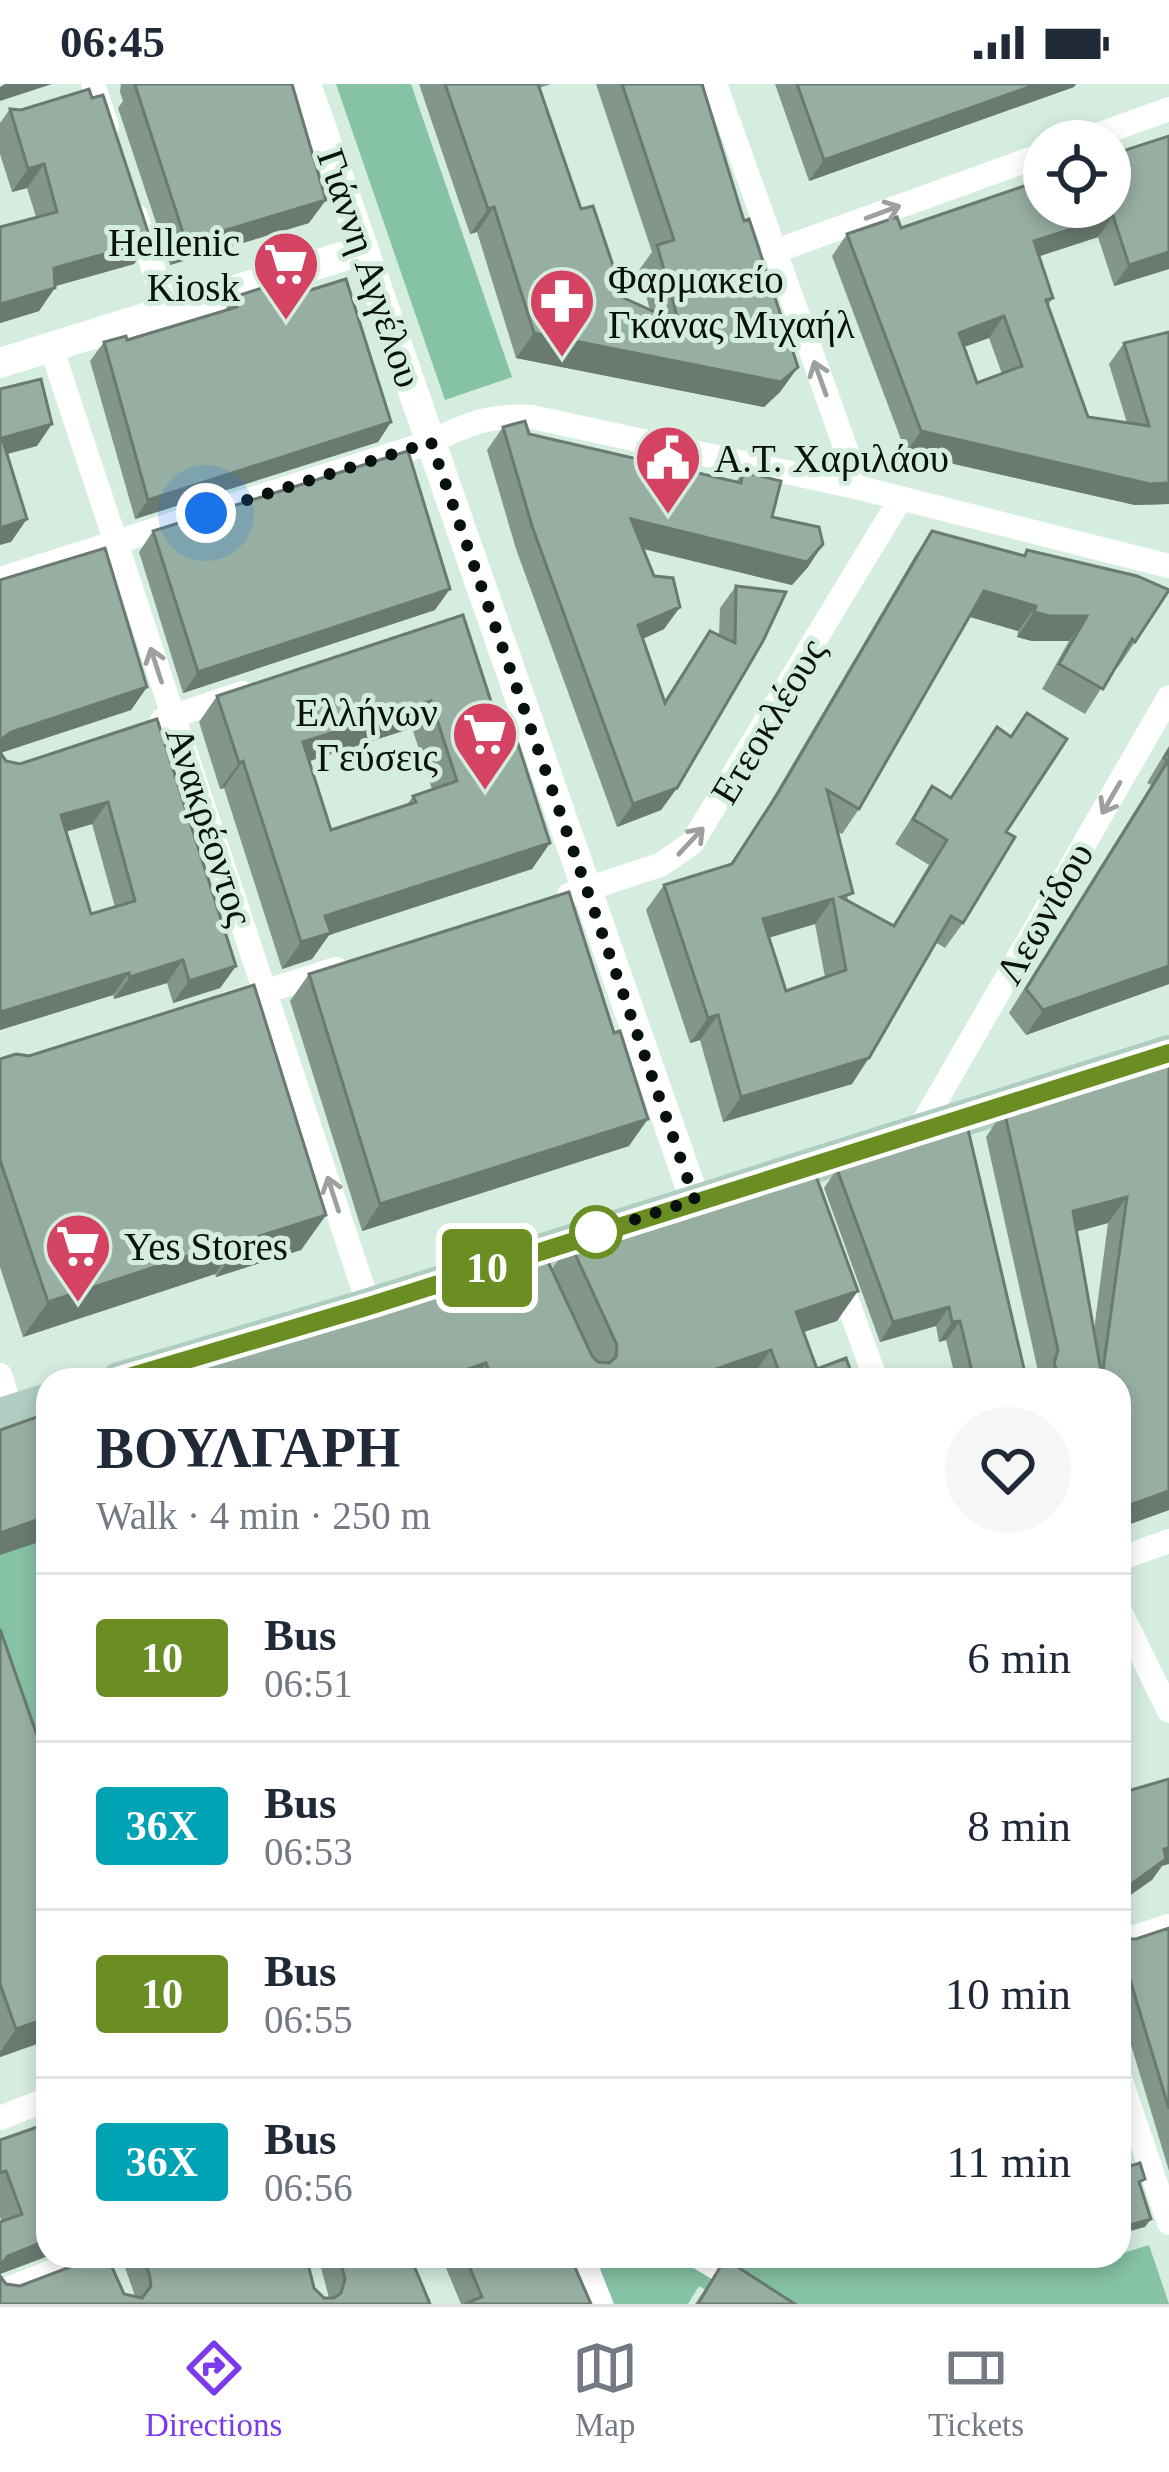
<!DOCTYPE html>
<html lang="en">
<head>
<meta charset="utf-8">
<style>
	:root { --surface:#fff; --page:#f6f6f7; --text:#1f2937; --muted:#747a83; --line:#e0e1e3; --accent:#7c3aed }
	body { margin:0; font-family:Georgia,serif; background:var(--page); color:var(--text); height:100vh; display:flex; flex-direction:column; font-size:45px; white-space:nowrap }
	* { box-sizing:border-box; margin:0 }
	p { font-size:39px; color:var(--muted) }
	.icon { flex:none; width:66px; height:66px; fill:none; stroke:currentColor; stroke-width:2; stroke-linecap:round; stroke-linejoin:round }
	.map { position:relative; flex:1; overflow:hidden }
	.sheet { position:absolute; left:36px; top:1284px; width:1095px; height:900px; display:flex; flex-direction:column; background:var(--surface); border-radius:36px; box-shadow:0 6px 18px #0003 }
	.sheet>* { flex:none }
	.badge { padding:0 24px; border-radius:9px; font-size:42px; line-height:78px }
	.tools { position:absolute; left:1023px; top:36px; display:grid; gap:24px }
	.tools a { display:grid; place-items:center; width:108px; height:108px; border-radius:50%; background:var(--surface); box-shadow:0 6px 18px #0003; font-size:60px }
	.you { position:absolute; width:60px; height:60px; margin:-30px; border:9px solid #fff; border-radius:50%; background:#1a73e8; box-shadow:0 0 0 18px #1a73e833 }
	.map>.badge { position:absolute; translate:-50% -50%; box-shadow:0 0 0 6px #fff }
	.round { display:grid; place-items:center; flex:none; width:126px; height:126px; border-radius:63px; background:var(--page) }
	.head { display:flex; align-items:center; justify-content:space-between; height:204px; padding:0 60px }
	h1 { font-size:57px; font-weight:700; line-height:90px }
	ul { padding:0; list-style:none }
	li { display:flex; align-items:center; gap:36px; height:168px; padding:0 60px; border-top:3px solid var(--line) }
	li div { flex:1 }
	li b { display:block; font-size:45px }
	li em { font-style:normal }
	li .badge { min-width:132px; font-weight:700; text-align:center }
	.status { display:flex; justify-content:space-between; align-items:center; height:84px; padding:0 60px; background:var(--surface); direction:ltr }
	.status svg { height:33px; fill:currentColor }
	.tabs { display:flex; justify-content:space-around; align-items:center; height:168px; border-top:3px solid var(--line); background:var(--surface); font-size:33px; color:var(--muted) }
	.tabs a { display:grid; justify-items:center; gap:6px }
	.tabs .active { color:var(--accent) }
	.map>svg:first-child { display:block }
</style>
</head>
<body>
<div class="status"><b>06:45</b><svg viewBox="0 0 49 12"><path d="M0 12V9h3v3zM5 12V6h3v6zM10 12V3h3v9zM15 12V0h3v12zM26 1h20v11H26zM47 4h2v5h-2z"/></svg></div>
<div class="map">
<svg width="1169" height="2220" viewBox="0 0 1169 2220">
	<rect width="100%" height="100%" fill="#d4eddf"/>
	<!-- green -->
	<path fill="#86c2a5" d="M336,0H411L512,293L445,316Z
		M48,1351V1956L0,1973V1368Z
		M1149,2161L1169,2220H728L699,2202L688,2220H614L594,2172H1087L1091,2179Z"/>
	<g fill="none" stroke-linecap="round" stroke-linejoin="round">
		<!-- pedestrian -->
		<path stroke="#fff" stroke-width="18" d="M691,2172L771,2220"/>
		<!-- minor -->
		<path stroke="#fff" stroke-width="24" d="M93,0L107,42
			M715,0L860,404
			M1081,57L1169,25
			M136,132L167,227
			M773,168L1044,70
			M51,263L369,1222
			M0,495L431,358C466,340 492,330 532,333L860,404L1169,482
			M162,636L242,609
			M569,811L660,781L692,759L901,414
			M226,920L336,885
			M919,1046L1169,613
			M839,1194L876,1296
			M0,1291L12,1328
			M1119,1475L1169,1457
			M1119,1525L1169,1627
			M1119,1858L1169,1842
			M1119,1991L1169,2139
			M0,2034L48,2015
			M582,2172L601,2220
			M0,2208L92,2172"/>
		<!-- tertiary -->
		<path stroke="#fff" stroke-width="30" d="M306,0L695,1116
			M0,279L364,166"/>
		<!-- secondary -->
		<path stroke="#afcec1" stroke-width="36" d="M119,1296L369,1222L1169,969
			M0,1332L48,1317"/>
	</g>
	<!-- wall -->
	<path fill="#82968b" fill-rule="evenodd" d="M121,0H292L309,139L170,181L118,24L123,17L120,8Z
		M419,0H551L539,4L581,125L624,214L650,226L639,186L652,168L596,0H702L744,137L798,283L780,308L764,323L516,274L477,148L470,150Z
		M775,0H1076L1074,3L809,97Z
		M10,25L151,157L134,180L55,202L39,227L0,239V143L36,133L27,104L12,108L0,70V39Z
		M1040,88L1110,123L1169,185L1114,202L1098,153L1039,172L1053,214L1048,221L1088,333L1127,339L1109,280L1124,259L1169,248V420L1135,421L906,369L832,172L847,150L901,144L1032,100ZM989,254L1002,290L977,299L964,263Z
		M273,207L285,214L391,338L378,358L135,435L90,277L104,258L127,256L224,227L234,213Z
		M503,343L736,398L743,388L772,433L823,460L808,483L792,501L643,465L654,492L680,523L664,545L643,555L664,617L710,547L719,552L720,524L736,502L786,508L677,704L661,726L617,743L516,465L487,366Z
		M153,447L435,526L183,609L139,468Z
		M932,447L1023,472L1027,466L1135,558L1118,583L1116,581L1085,630L1042,605L1069,557H1032L1017,553L1018,547L970,533L859,725L842,750L838,748L848,817L893,841L929,781L895,760L932,702L950,713L997,643L1006,748L963,839L945,864L935,858L852,1000L723,1038L700,956L690,959L646,826L664,801L730,780L761,734L915,472ZM815,840L825,893L786,907L769,854Z
		M0,496L147,603L131,626L0,669L6,677L20,680L157,635L236,882L220,904L173,919L167,899L114,915L113,911L0,946ZM92,740L115,823L91,830L66,748Z
		M463,531L505,661L550,759L532,785L329,851L312,875L282,885L224,704L220,705L199,638L217,612ZM412,644L432,705L413,712L407,721L331,746L309,677Z
		M1169,662V900L1026,951L1009,929L1151,701L1147,699Z
		M309,890L629,1062L362,1147L290,917Z
		M0,975L326,1131L301,1166L216,1193L215,1190L23,1253L0,1183Z
		M1169,976V1426L1119,1444V1296H1038L1039,1292L986,1053L1004,1026L1106,999L1109,994ZM1108,1139L1094,1246L1076,1148Z
		M837,1085L1025,1289L1020,1296H956L946,1256L939,1258L936,1242L880,1258L824,1104Z
		M570,1159L837,1237L804,1248L817,1285L854,1296H143L552,1185Z
		M0,1545L48,1683V1956L0,1973Z
		M1169,1844V2087L1119,1921V1849L1127,1855H1136Z
		M48,2054V2172L0,2190L2,2138L0,2133V2056Z
		M121,2172H306L314,2204L324,2214H329L318,2172H410L430,2220H0L6,2200L135,2212Z
		M441,2172H570L591,2220H461Z
		M725,2175L795,2220H695Z"/>
	<!-- shaded-wall -->
	<path fill="#6a7a71" d="M5,0H52L0,17V3Z
		M1037,0H1076L1074,3L809,97L824,76Z
		M44,80L27,104L12,108L28,85Z
		M326,116L309,139L170,181L186,158Z
		M494,123L477,148L470,150L488,125Z
		M1113,132L1098,153L1019,179L1034,157Z
		M151,157L134,180L38,207L54,184Z
		M1169,168V185L1114,202L1129,181Z
		M55,204L39,227L0,239V220Z
		M1004,232L989,254L944,270L959,249Z
		M534,249L798,283L780,308L764,323L516,274Z
		M391,338L378,358L135,435L148,416Z
		M52,340L37,362L0,372L2,354Z
		M921,347L1169,399V420L1135,421L906,369Z
		M27,435L11,458L0,461V444Z
		M631,435L823,460L808,483L792,501L616,458Z
		M450,505L435,526L183,609L198,588Z
		M984,507L1036,522L1018,547L967,532Z
		M680,523L664,545L622,564L638,541Z
		M1034,528L1087,532L1069,557H1032L1017,553Z
		M147,603L131,626L0,669L3,654L11,648Z
		M431,617L412,644L285,685L303,658Z
		M243,677L224,704L220,705L239,679Z
		M677,704L661,726L617,743L633,720Z
		M108,718L92,740L45,753L61,731Z
		M550,759L532,785L329,851L312,875L282,885L301,858L325,832Z
		M833,815L815,840L745,860L763,835Z
		M183,876L167,899L114,915L130,893Z
		M236,882L220,904L173,919L189,897Z
		M1169,882V900L1026,951L1043,926Z
		M129,889L113,911L0,946V928Z
		M718,931L700,956L690,959L708,934Z
		M869,974L852,1000L723,1038L741,1013Z
		M648,1035L629,1062L362,1147L380,1120Z
		M1127,1113L1108,1139L1054,1153L1073,1127Z
		M326,1131L301,1166L216,1193L241,1158Z
		M240,1155L215,1190L23,1253L48,1218Z
		M858,1207L837,1237L776,1257L796,1228Z
		M949,1223L936,1242L880,1258L893,1238Z
		M960,1237L946,1256L939,1258L952,1238Z
		M771,1266L749,1296H685Z
		M486,1279L474,1296H436Z
		M1025,1289L1020,1296H993Z
		M1169,1407V1426L1119,1444V1425Z
		M48,1432V1455L0,1471V1449Z
		M1169,1764V1780L1162,1782L1152,1796L1119,1819V1809L1164,1765Z
		M48,1934V1956L0,1973V1968L16,1945Z
		M1151,2135L1145,2143L1119,2150V2144Z
		M48,2156V2172L0,2190V2182L8,2172Z"/>
	<!-- building -->
	<path fill="#97afa2" stroke="#6a7a71" stroke-width="3" fill-rule="evenodd" d="M138,0H292L326,116L186,158L135,1Z
		M445,0H538L581,125L593,122L624,214L679,239L657,161L674,156L622,0H702L744,137L749,135L798,283L781,298L534,249L494,123L488,125Z
		M797,0H1037L824,76Z
		M89,5L92,14L103,11L151,157L54,184L55,204L0,220V143L57,128L44,80L28,85L10,25L21,26Z
		M1169,52V168L1129,181L1113,132L1034,157L1053,214L1046,216L1088,333L1149,342L1124,259L1169,248V399L1150,400L921,347L847,150L897,133L901,144L1042,96L1040,88L1044,87V123H1110V71ZM1004,232L1022,282L977,299L959,249Z
		M346,195L391,338L148,416L104,258L126,252L127,256L237,223L234,213L271,201L273,207L282,204L285,214Z
		M41,295L52,340L2,354L27,435L0,444V305Z
		M525,337L529,350L741,399L743,388L781,397L772,433L819,443L823,460L807,478L631,435L654,492L673,494L680,523L638,541L665,619L710,547L735,559L736,502L786,508L763,557L677,704L633,720L532,442L503,343Z
		M408,367L450,505L198,588L153,447Z
		M932,447L1025,472L1027,466L1137,492L1169,506L1135,558L1132,555L1103,605L1059,580L1087,532H1050L1034,528L1036,522L984,507L859,725L827,706L853,809L841,813L894,842L947,756L913,735L932,702L951,714L997,643L1011,653L1027,629L1067,655L1006,748L1015,753L963,839L951,832L869,974L741,1013L718,931L708,934L664,801L732,780L778,709ZM833,815L846,886L786,907L763,835Z
		M105,464L147,603L11,648L3,654L0,667V496Z
		M463,531L505,661L517,657L550,759L325,832L331,849L301,858L243,677L239,679L217,612ZM431,617L457,697L413,712L416,718L331,746L303,658Z
		M157,635L236,882L189,897L183,876L130,893L129,889L0,928V668L6,677L20,680ZM108,718L135,817L91,830L61,731Z
		M1169,666V882L1043,926L1026,905L1168,677L1164,674Z
		M569,808L614,949L620,947L648,1035L380,1120L309,890Z
		M254,901L326,1131L241,1158L240,1155L48,1218L0,1076V975L16,970L29,972Z
		M1169,976V1407L1119,1425V1296H1060L1054,1279L1058,1266L1004,1026L1110,998L1109,994ZM1127,1113L1102,1293L1073,1127Z
		M967,1041L1025,1289L993,1296H974L960,1237L952,1238L949,1223L893,1238L837,1085Z
		M813,1084L858,1207L796,1228L817,1285L846,1274L854,1296H782L771,1266L685,1296H492L486,1279L436,1296H143L283,1248L543,1167L592,1272L598,1278L609,1279L616,1273L617,1261L570,1159Z
		M48,1329V1432L0,1449V1346Z
		M0,1545L48,1683V1934L16,1945L0,1900Z
		M1169,1695V1764L1164,1765L1166,1775L1119,1809V1703L1121,1709Z
		M1169,1844V2025L1119,1859V1849L1127,1855H1136Z
		M43,2041L48,2054V2156L8,2172L0,2182V2138L22,2130L6,2087L0,2089V2056Z
		M1119,2057L1131,2082L1140,2079L1145,2095L1139,2098L1151,2135L1119,2144Z
		M99,2172H107L124,2210L142,2214L151,2202L150,2193L143,2172H306L314,2204L324,2214H334L341,2209L345,2195L339,2172H410L430,2220H0V2192L6,2200L20,2202Z
		M465,2172H570L591,2220H465L482,2213Z
		M725,2175L795,2220H698Z"/>
	<!-- one-way arrows -->
	<defs><path id="oneway-shaft" d="M-6 0H5M1.5-3L5.5 0L1.5 3" fill="none" stroke-width="1.6" stroke-linecap="round" stroke-linejoin="round" transform="scale(3)"/></defs>
	<g stroke="#9ca09e">
		<use href="#oneway-shaft" transform="translate(883 128) rotate(-20)"/>
		<use href="#oneway-shaft" transform="translate(820 294) rotate(-110)"/>
		<use href="#oneway-shaft" transform="translate(156 581) rotate(-108)"/>
		<use href="#oneway-shaft" transform="translate(1111 714) rotate(120)"/>
		<use href="#oneway-shaft" transform="translate(691 757) rotate(-47)"/>
		<use href="#oneway-shaft" transform="translate(333 1110) rotate(-108)"/>
	</g>
	<g fill="none" stroke-linecap="round" stroke-linejoin="round">
		<!-- line casing -->
		<g stroke="#fff" stroke-width="27">
			<path id="line" d="M119,1296L369,1222L1169,969"/>
		</g>
		<!-- line -->
		<use href="#line" stroke="#6b8e23" stroke-width="18"/>
		<!-- walk -->
		<path stroke="#08110d" stroke-width="12" stroke-dasharray="0 21.6" d="M206,429L431,358L695,1116L596,1148"/>
	</g>
	<!-- icons -->
	<defs>
		<g id="supermarket-pin" transform="scale(3.45)"><path d="M0 17L-7.5 6A9.5 9.5 0 1 1 7.5 6Z" fill="#d44462" stroke="#d4eddf"/><path d="M-6-5.5h2.5l.6 2H6L4.5 2H-2.5L-4.4-4H-6ZM-1.5 3.2a1.3 1.3 0 1 0 .1 0ZM3 3.2a1.3 1.3 0 1 0 .1 0Z" fill="#fff"/></g>
		<g id="pharmacy-pin" transform="scale(3.45)"><path d="M0 17L-7.5 6A9.5 9.5 0 1 1 7.5 6Z" fill="#d44462" stroke="#d4eddf"/><path d="M-2-6h4v4h4v4h-4v4h-4v-4h-4v-4h4Z" fill="#fff"/></g>
		<g id="civic-pin" transform="scale(3.45)"><path d="M0 17L-7.5 6A9.5 9.5 0 1 1 7.5 6Z" fill="#d44462" stroke="#d4eddf"/><path d="M-.6-6.5H3V-4.5H.6V-3L4-1V1h2V6H-6V1h2V-1L-.6-3ZM-1.2 2.5V6h2.4V2.5Z" fill="#fff"/></g>
	</defs>
	<g fill-rule="evenodd">
		<use href="#supermarket-pin" x="286" y="180"/>
		<use href="#pharmacy-pin" x="562" y="217"/>
		<use href="#civic-pin" x="668" y="374"/>
		<use href="#supermarket-pin" x="485" y="650"/>
		<use href="#supermarket-pin" x="78" y="1162"/>
	</g>
	<!-- markers -->
	<circle fill="#fff" stroke="#6b8e23" stroke-width="6" cx="596" cy="1148" r="24"/>
	<g text-anchor="middle" dominant-baseline="central" stroke-width="10" stroke-linejoin="round" paint-order="stroke">
		<!-- poi labels -->
		<g font-size="39" fill="#08110d" stroke="#d4eddf" text-anchor="start">
			<text x="240" y="158" text-anchor="end">Hellenic<tspan x="240" dy="45">Kiosk</tspan></text>
			<text x="608" y="195">Φαρμακείο<tspan x="608" dy="45">Γκάνας Μιχαήλ</tspan></text>
			<text x="714" y="374">Α.Τ. Χαριλάου</text>
			<text x="438" y="628" text-anchor="end">Ελλήνων<tspan x="438" dy="45">Γεύσεις</tspan></text>
			<text x="124" y="1162">Yes Stores</text>
		</g>
		<!-- street labels -->
		<g font-size="39" fill="#08110d" stroke="#d4eddf">
			<text transform="translate(370 184) rotate(71)">Γιάννη Αγγέλου</text>
			<text transform="translate(768 637) rotate(-59)">Ετεοκλέους</text>
			<text transform="translate(210 742) rotate(72)">Ανακρέοντος</text>
			<text transform="translate(1044 829) rotate(-60)">Λεωνίδου</text>
		</g>
	</g>
</svg>
<div class="tools">
<a><svg class="icon" aria-label="locate" viewBox="0 0 24 24"><circle cx="12" cy="12" r="6"/><path d="M12 2v4M12 18v4M2 12h4M18 12h4"/></svg></a>
</div>
<div class="you" style="left:206px;top:429px"></div>
<b class="badge" style="left:487px;top:1184px;background:#6b8e23;color:#fff">10</b>
<section class="sheet">
<div class="head"><div><h1>ΒΟΥΛΓΑΡΗ</h1><p>Walk · 4 min · 250 m</p></div><a class="round"><svg class="icon" aria-label="heart" viewBox="0 0 24 24"><path d="M12 20l-8-8c-3-5 5-10 8-4 3-6 11-1 8 4z"/></svg></a></div>
<ul>
<li><span class="badge" style="background:#6b8e23;color:#fff">10</span><div><b>Bus</b><p>06:51</p></div><em>6 min</em></li>
<li><span class="badge" style="background:#00a3b4;color:#fff">36Χ</span><div><b>Bus</b><p>06:53</p></div><em>8 min</em></li>
<li><span class="badge" style="background:#6b8e23;color:#fff">10</span><div><b>Bus</b><p>06:55</p></div><em>10 min</em></li>
<li><span class="badge" style="background:#00a3b4;color:#fff">36Χ</span><div><b>Bus</b><p>06:56</p></div><em>11 min</em></li>
</ul>
</section>
</div>
<nav class="tabs">
<a class="active"><svg class="icon" aria-label="directions" viewBox="0 0 24 24"><path d="M12 3l9 9-9 9-9-9zM9 14v-3h6M13 9l2 2-2 2"/></svg>Directions</a>
<a><svg class="icon" aria-label="map" viewBox="0 0 24 24"><path d="M3 6l6-2 6 2 6-2v14l-6 2-6-2-6 2zM9 4v14M15 6v14"/></svg>Map</a>
<a><svg class="icon" aria-label="tickets" viewBox="0 0 24 24"><path d="M3 7h18v10H3zM15 7v10"/></svg>Tickets</a>
</nav>
</body>
</html>
